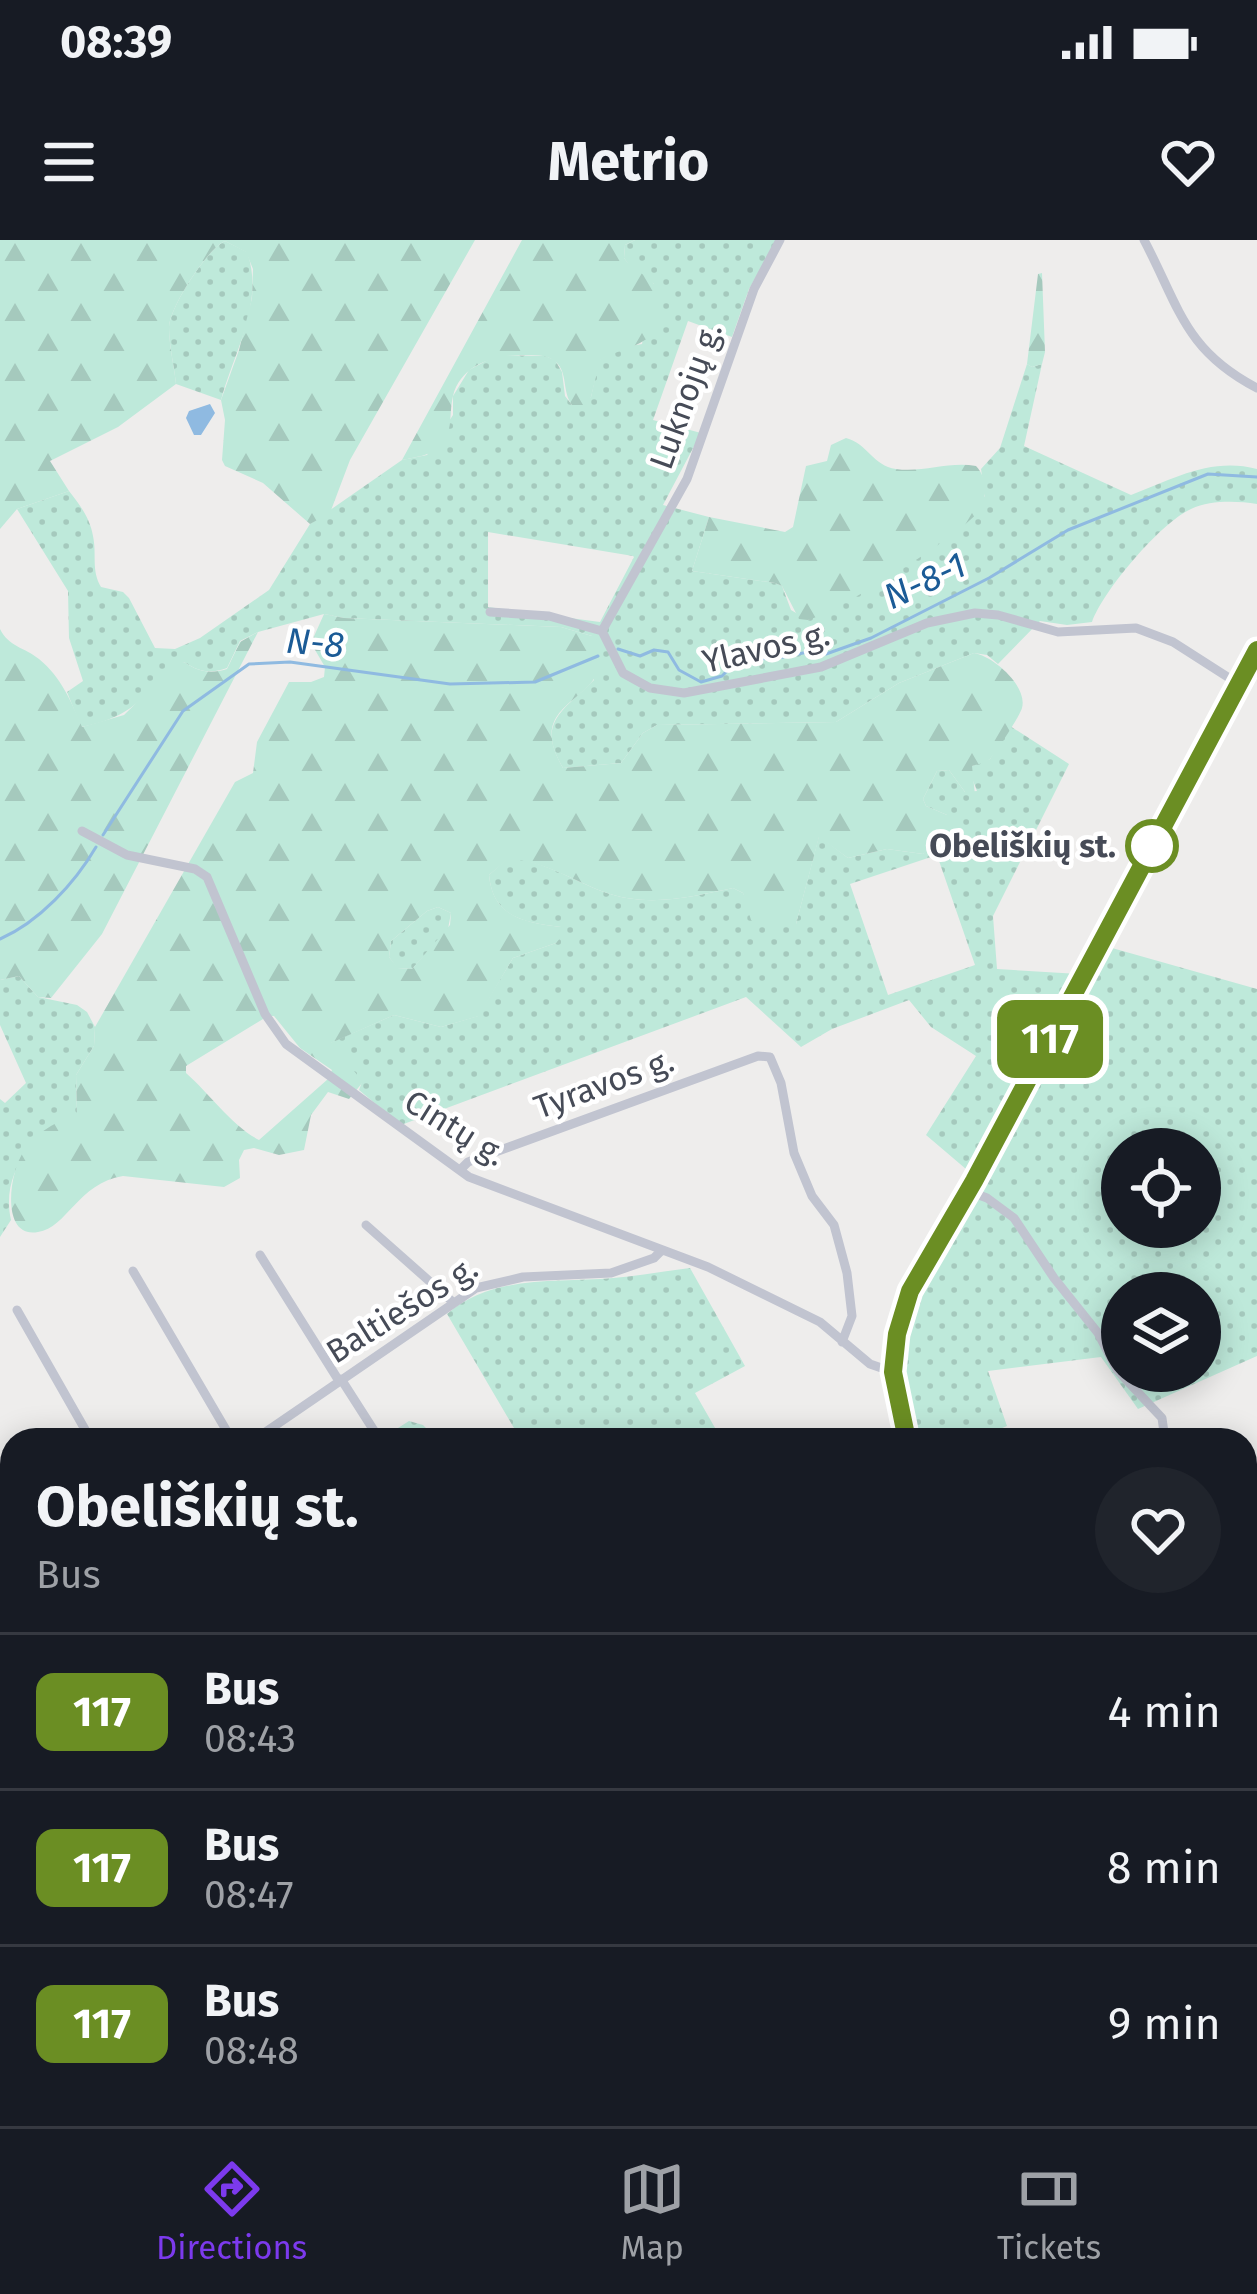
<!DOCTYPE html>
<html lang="en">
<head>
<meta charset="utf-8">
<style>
	:root { --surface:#171b24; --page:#20242c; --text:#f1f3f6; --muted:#9ea1a6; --line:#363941; --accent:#7c3aed }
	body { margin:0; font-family:"Fira Sans",sans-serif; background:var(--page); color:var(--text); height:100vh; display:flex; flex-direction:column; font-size:45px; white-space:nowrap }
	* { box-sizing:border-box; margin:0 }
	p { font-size:39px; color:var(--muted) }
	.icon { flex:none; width:66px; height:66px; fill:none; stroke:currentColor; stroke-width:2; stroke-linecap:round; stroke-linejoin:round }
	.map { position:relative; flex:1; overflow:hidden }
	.side { position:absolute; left:0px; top:1188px; width:1257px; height:699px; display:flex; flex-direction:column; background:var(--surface); border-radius:36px 36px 0 0; box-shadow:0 6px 30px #0003 }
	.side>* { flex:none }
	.badge { padding:0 24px; border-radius:18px; font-size:42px; line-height:78px }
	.fabs { position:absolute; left:1101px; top:888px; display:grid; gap:24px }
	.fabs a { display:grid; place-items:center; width:120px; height:120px; border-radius:50%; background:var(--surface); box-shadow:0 6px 30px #0003; font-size:60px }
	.map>.badge { position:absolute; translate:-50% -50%; box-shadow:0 0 0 6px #fff }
	.round { display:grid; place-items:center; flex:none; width:126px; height:126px; border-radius:63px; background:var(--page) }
	.summary { display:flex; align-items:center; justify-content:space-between; height:204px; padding:0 36px }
	h1 { font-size:57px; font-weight:700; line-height:90px }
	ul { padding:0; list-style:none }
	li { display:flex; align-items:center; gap:36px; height:156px; padding:0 36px; border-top:3px solid var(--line) }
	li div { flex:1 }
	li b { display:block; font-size:45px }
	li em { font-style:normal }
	li .badge { min-width:132px; font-weight:700; text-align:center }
	.status { display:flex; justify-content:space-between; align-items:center; height:84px; padding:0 60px; background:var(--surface); direction:ltr }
	.status svg { height:33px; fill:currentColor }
	header { display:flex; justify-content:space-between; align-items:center; height:156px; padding:0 36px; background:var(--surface); font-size:54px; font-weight:700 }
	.tabs { display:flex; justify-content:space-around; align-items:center; height:168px; border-top:3px solid var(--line); background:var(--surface); font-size:33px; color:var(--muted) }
	.tabs a { display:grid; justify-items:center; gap:6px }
	.tabs .on { color:var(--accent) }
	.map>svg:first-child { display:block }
</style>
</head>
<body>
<div class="status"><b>08:39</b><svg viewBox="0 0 49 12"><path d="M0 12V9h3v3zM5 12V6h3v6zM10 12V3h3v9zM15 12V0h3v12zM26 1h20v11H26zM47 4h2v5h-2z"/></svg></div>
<header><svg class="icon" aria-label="menu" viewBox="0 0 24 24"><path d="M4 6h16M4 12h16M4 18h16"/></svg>Metrio<svg class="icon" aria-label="heart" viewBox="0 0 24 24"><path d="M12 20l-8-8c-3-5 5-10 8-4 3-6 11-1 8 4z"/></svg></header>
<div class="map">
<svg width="1257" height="1886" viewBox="0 0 1257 1886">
	<defs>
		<pattern id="grass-dots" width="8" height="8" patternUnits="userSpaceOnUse" patternTransform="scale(3)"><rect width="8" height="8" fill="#bee9da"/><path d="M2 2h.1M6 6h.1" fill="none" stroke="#a5c9bd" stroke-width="1.8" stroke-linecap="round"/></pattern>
		<pattern id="forest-firs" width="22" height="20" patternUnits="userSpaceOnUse" patternTransform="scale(3)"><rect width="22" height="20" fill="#bee9da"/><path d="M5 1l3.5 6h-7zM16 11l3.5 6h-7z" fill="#a5c9bd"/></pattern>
		<pattern id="wetland-marsh" width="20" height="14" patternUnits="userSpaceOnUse" patternTransform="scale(3)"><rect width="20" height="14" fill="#bee9da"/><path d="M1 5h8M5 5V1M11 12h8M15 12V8" fill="none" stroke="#a5c9bd"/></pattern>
	</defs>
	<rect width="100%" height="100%" fill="#eeedec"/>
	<!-- grass -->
	<path fill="url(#grass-dots)" fill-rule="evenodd" d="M635,0H777L749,49L732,97L688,81L653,180L701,193L663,265L709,277L692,331L775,343L782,346L791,370L808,380L924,313L985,256L981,229L1000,208L1027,124L1032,127L1042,124L1024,206L1131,255C1173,239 1211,217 1257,229V264C1236,261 1211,260 1191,269C1160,283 1103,351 1092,382L1067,385L1040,381L998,424L987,415L974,413L899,443L836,482L657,485L643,493L621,523L563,528C536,482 562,472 594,440L592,396L561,387L344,378L324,374L258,392L240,401L227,428C210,434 199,432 184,422C140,453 140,476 81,487L67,452L83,441L69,398L68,351L17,269L69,251C80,265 90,278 93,296C97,315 91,330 101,347L123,352L129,358L155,408L175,409L200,398L269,350L310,284L402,220L427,215L453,175V156L469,130L497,115L545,116L555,120L562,132L565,156L572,165L591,157L599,120L620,108L642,104L654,44L632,29L624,18L625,5ZM488,292L633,316L634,317L600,382L488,367Z
		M225,1L247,12C265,62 234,112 221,160L176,144C174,126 169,105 169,87C170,67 207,9 225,1Z
		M1010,486L1069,524L993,676L997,729L1079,734L973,935L926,895L976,816L931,787L909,760L832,789L801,807L746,757L401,885L359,850L362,842L330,803L394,775L441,787L478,776L513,718L556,703L561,687C524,682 493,678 489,635L508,618C542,620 572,640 604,652C648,668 690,657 733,648L743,653L747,662L796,684L819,596L848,618L887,609L923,614L947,575L926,566L923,559L937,531L949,530L965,552L977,551L970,533L972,526L990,519ZM937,615L975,725L888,755L850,644Z
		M438,667L451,673L448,689L412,729L397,728L389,717L391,701L427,671Z
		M1105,706L1257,749V1116L1138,1169L1101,1117L988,1131L1007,1186L974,1200H910C899,1148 893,1118 910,1065ZM1122,909H1200V987H1122ZM1122,1053H1200V1131H1122Z
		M19,736L38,757L77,765L87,772L95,787L94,806L76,835L77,874C36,890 0,932 11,980L0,997V859L5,863L26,843L0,785V740Z
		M690,1028L745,1126L695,1153L722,1200H521L447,1074C492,1034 557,1043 613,1038C639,1036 664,1031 690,1028Z
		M409,1181L423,1185L438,1200H379Z
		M12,1336V1391L0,1398V1346Z
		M126,1875H207L206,1886H133Z
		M524,1875H596L595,1884L603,1886H524Z"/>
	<!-- forest -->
	<path fill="url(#forest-firs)" fill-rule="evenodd" d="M0,0H475L350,220L330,273L310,284L263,243L225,226L222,220L225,180L221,160L239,110L252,58L253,29L246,12L225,1C207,9 170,67 169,87C169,105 174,126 176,144L118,187L50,221L69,251L17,269L0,289Z
		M522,0H635L625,5L624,18C632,30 644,33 653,43C660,50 661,61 661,70C659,107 626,105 600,120L591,157L583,165H572C562,152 568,133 556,122C548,114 531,115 520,115C493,115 460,126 453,156C449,172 453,187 444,202C436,215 416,217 402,220Z
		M1042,33L1045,112L1042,124L1032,127L1027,124L1038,34Z
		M846,198C867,203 873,226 896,229C923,233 949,221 976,226C987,238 988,254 980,269C967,292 836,373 808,380L799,379L782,346L775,343L692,331L709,277L785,292L793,287L806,226L827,221L831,205Z
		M324,374L344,378L561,387L592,396L602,404C610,467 521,456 563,528L621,523L643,493L657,485L836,482L899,443L974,413C993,416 1028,446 1022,468C1020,476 995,514 990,519C985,523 978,524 972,526L975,555L965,552L949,530L937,531L923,559L926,566L947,575L951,583L923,614L887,609L848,618L819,597L796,684C777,690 768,688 751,680L743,653L733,648C690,657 648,668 604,652C572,640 542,620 508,619L489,635C493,678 525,682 561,687L562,696L556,703L513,718L479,776L441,787L394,775L331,803L363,842L349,859L328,852L311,875L304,910L279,915L254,908L244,910L239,920L240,938L224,947L123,936C78,943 67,988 38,992C0,999 9,932 24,911C36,892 57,882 77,873L76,835L94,806L95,787L235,542L253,533L257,502L289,442H311L324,437L325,427L311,403ZM438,667L451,673L450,685L412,729L398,728L389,717L391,701L427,671ZM268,776H274L300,808L332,830L328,839L259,900C232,886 210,854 186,833V826Z
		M0,389C9,407 24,407 39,419C61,437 71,461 82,487L124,475L175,425L184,422C199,432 210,434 227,429L240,402L258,392L102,694L51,758L38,757L19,736L0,740Z
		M12,1391V1440L0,1446V1398Z
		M0,1676L12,1679V1875H102L89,1886H0Z"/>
	<!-- wetland -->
	<path fill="url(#wetland-marsh)" d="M12,1440V1679L0,1676V1446Z
		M207,1875H258V1886H206Z"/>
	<!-- water -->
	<path fill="#8fbae1" d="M210,164L215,173L201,195H194L186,178L189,171Z
		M1257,1318V1884L1139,1886C1164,1866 1214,1875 1245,1875L1250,1843L1245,1823V1319Z"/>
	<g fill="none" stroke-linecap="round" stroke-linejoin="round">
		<!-- stream -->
		<path stroke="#8fbae1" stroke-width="3" d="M618,409L640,416L654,410L668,412L679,430L701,442L722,436L731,427L727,422L731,420L778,418L813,411L826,414L871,398L989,338L1068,290L1208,234L1257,237
			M103,595L183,471L249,424L290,422L450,444L535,442L598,416
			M0,699C39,682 75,643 96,607
			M233,1875V1886"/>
		<!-- street -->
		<path stroke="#c1c4d0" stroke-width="9" d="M1144,0C1179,66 1184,110 1257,148
			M490,372L549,376L602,391
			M602,391L623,433L650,448L684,453L821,427L927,383L975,373L998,375L1058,392L1136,388L1173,402L1237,443
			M602,391L687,239L754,49L780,0
			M82,591L127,615L195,629L207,637L265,774L286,804L469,937L708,1027L820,1082L870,1124L893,1132
			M460,930L468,922L758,816L770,817L781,843L794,913L812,956L834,985L847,1033L852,1076L842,1102
			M968,951L987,958L1014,978L1054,1038L1098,1093L1117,1130L1162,1178L1165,1200
			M366,985L454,1063
			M260,1015L339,1141
			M133,1031L232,1200
			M17,1070L91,1200
			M341,1139L380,1200
			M254,1200L476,1048L523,1037L611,1033L654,1018L661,1011
			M907,1200L893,1132L897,1093L911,1051L974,941L1257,410
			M0,1334L12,1326
			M1095,1875L1099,1886
			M83,1886L96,1875
			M720,1886L725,1875"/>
	</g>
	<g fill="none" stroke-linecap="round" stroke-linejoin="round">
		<!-- line casing -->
		<g stroke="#fff" stroke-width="27">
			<path id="line" d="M907,1200L893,1132L897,1094L910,1051L974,941L1257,410"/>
		</g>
		<!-- line -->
		<use href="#line" stroke="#6b8e23" stroke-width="18"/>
	</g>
	<!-- markers -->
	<circle fill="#fff" stroke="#6b8e23" stroke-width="6" cx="1152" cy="606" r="24"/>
	<g text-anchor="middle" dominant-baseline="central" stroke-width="9" stroke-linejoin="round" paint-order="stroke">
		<!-- street labels -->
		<g font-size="33" fill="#464b57" stroke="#fff">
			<text transform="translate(686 156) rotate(-70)">Luknojų g.</text>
			<text transform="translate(766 408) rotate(-13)">Ylavos g.</text>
			<text transform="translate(604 844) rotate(-20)">Tyravos g.</text>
			<text transform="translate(455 888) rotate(32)">Cintų g.</text>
			<text transform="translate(402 1070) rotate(-32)">Baltiešos g.</text>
		</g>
		<!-- stop labels -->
		<g font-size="33" font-weight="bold" fill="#464b57" stroke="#fff" text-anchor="end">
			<text x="1116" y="606">Obeliškių st.</text>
		</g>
		<!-- water labels -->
		<g font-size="36" font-style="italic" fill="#1b5b96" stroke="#fff">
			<text transform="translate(925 341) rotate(-25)">N-8-1</text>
			<text transform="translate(315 403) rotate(5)">N-8</text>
		</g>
	</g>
</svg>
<div class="fabs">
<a><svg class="icon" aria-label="locate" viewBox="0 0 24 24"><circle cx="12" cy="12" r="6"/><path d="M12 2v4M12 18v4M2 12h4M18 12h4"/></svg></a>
<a><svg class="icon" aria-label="layers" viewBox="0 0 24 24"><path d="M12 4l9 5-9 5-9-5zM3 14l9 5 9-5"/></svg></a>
</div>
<b class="badge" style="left:1050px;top:799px;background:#6b8e23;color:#fff">117</b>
<section class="side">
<div class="summary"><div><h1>Obeliškių st.</h1><p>Bus</p></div><a class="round"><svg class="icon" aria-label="heart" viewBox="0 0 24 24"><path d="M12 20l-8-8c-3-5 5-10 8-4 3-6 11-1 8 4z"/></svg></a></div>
<ul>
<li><span class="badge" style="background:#6b8e23;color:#fff">117</span><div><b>Bus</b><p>08:43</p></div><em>4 min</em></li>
<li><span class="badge" style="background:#6b8e23;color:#fff">117</span><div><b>Bus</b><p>08:47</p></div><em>8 min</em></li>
<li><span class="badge" style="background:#6b8e23;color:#fff">117</span><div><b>Bus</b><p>08:48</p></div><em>9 min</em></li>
</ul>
</section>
</div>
<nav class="tabs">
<a class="on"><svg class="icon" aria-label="directions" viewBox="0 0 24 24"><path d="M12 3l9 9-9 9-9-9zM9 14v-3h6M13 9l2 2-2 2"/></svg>Directions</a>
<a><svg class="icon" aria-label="map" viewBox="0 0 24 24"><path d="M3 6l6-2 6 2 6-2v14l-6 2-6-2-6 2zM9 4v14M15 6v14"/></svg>Map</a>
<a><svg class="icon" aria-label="tickets" viewBox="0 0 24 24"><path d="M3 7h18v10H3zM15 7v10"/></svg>Tickets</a>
</nav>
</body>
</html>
